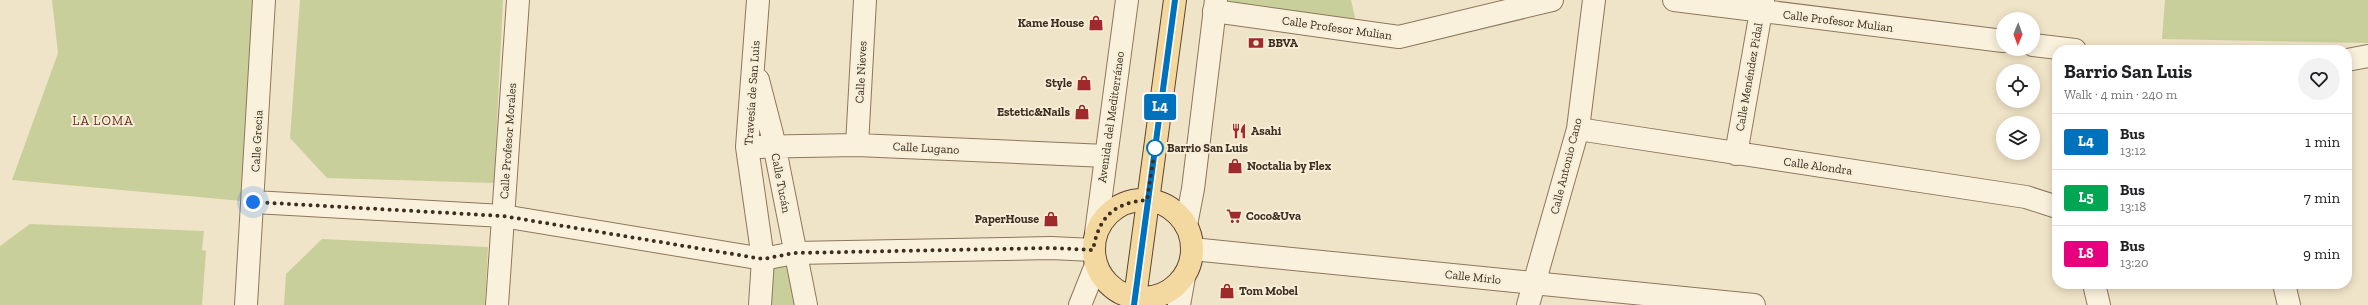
<!DOCTYPE html>
<html lang="en">
<head>
<meta charset="utf-8">
<style>
	:root { --surface:#fff; --page:#f2f2f2; --text:#202124; --muted:#757577; --line:#e0e0e0 }
	body { margin:0; font-family:"Zilla Slab",serif; background:var(--page); color:var(--text); height:100vh; display:flex; flex-direction:column; font-size:15px; white-space:nowrap }
	* { box-sizing:border-box; margin:0 }
	p { font-size:13px; color:var(--muted) }
	.icon { flex:none; width:22px; height:22px; fill:none; stroke:currentColor; stroke-width:2; stroke-linecap:round; stroke-linejoin:round }
	.map { position:relative; flex:1; overflow:hidden }
	.drawer { position:absolute; left:2052px; top:45px; width:300px; height:244px; display:flex; flex-direction:column; background:var(--surface); border-radius:16px; box-shadow:0 2px 10px #0003 }
	.drawer>* { flex:none }
	.badge { padding:0 8px; border-radius:3px; font-size:14px; line-height:26px }
	.needle { width:26px; rotate:181deg }
	.controls { position:absolute; left:1996px; top:12px; display:grid; gap:8px }
	.controls a { display:grid; place-items:center; width:44px; height:44px; border-radius:50%; background:var(--surface); box-shadow:0 2px 10px #0003; font-size:20px }
	.you { position:absolute; width:20px; height:20px; margin:-10px; border:3px solid #fff; border-radius:50%; background:#1a73e8; box-shadow:0 0 0 6px #1a73e833 }
	.map>.badge { position:absolute; translate:-50% -50%; box-shadow:0 0 0 2px #fff }
	.round { display:grid; place-items:center; flex:none; width:42px; height:42px; border-radius:21px; background:var(--page) }
	.headline { display:flex; align-items:center; justify-content:space-between; height:68px; padding:0 12px }
	h1 { font-size:19px; font-weight:800; line-height:30px }
	ul { padding:0; list-style:none }
	li { display:flex; align-items:center; gap:12px; height:56px; padding:0 12px; border-top:1px solid var(--line) }
	li div { flex:1 }
	li b { display:block; font-size:15px }
	li em { font-style:normal }
	li .badge { min-width:44px; font-weight:700; text-align:center }
	.map>svg:first-child { display:block }
</style>
</head>
<body>
<div class="map">
<svg width="2368" height="305" viewBox="0 0 2368 305">
	<rect width="100%" height="100%" fill="#f0e4c8"/>
	<!-- green -->
	<path fill="#c9cf9b" d="M52,0H266L253,202L12,180L58,53Z
		M300,0H503L494,183L327,178L290,138Z
		M1216,0H1351L1358,31Z
		M2165,0H2368V43L2162,39Z
		M30,224L204,231L202,250L206,251L202,305H0V246Z
		M322,239L488,247L485,305H284L286,274Z
		M794,253L806,305H760L763,259Z"/>
	<g fill="none" stroke-linecap="round" stroke-linejoin="round">
		<!-- minor casing -->
		<g stroke="#8d765c" stroke-width="24">
			<path id="minor" d="M758,0L747,147L763,259L760,305
				M1674,0L2003,41
				M1214,11L1399,37L1552,0
				M2033,45L2075,50
				M2347,60L2368,56
				M758,80L772,134L806,305
				M1578,129L2026,197L2057,207
				M857,145L865,0
				M747,147L857,145L1106,156
				M1736,154L1763,0
				M2094,284L2099,305
				M2284,284L2289,305
				M497,305L518,0
				M1528,305L1578,129L1594,0"/>
		</g>
		<!-- tertiary casing -->
		<g stroke="#8d765c" stroke-width="24">
			<path id="tertiary" d="M253,202L503,216L763,259L794,253L1051,248L1093,250
				M1186,225L1193,189L1216,0
				M1096,233L1127,0
				M1192,249L1754,305
				M246,305L264,0
				M1080,305L1096,265
				M1179,305L1184,277"/>
		</g>
		<!-- primary casing -->
		<g stroke="#5b4430" stroke-width="24">
			<path id="primary" d="M1094 249a49 49 0 1 1 98 0a49 49 0 1 1-98 0Z
				M1134,305L1175,0"/>
		</g>
		<!-- minor -->
		<use href="#minor" stroke="#faf1dc" stroke-width="22"/>
		<!-- tertiary -->
		<use href="#tertiary" stroke="#faf1dc" stroke-width="22"/>
		<!-- primary -->
		<use href="#primary" stroke="#f3d9a0" stroke-width="22"/>
	</g>
	<g fill="none" stroke-linecap="round" stroke-linejoin="round">
		<!-- line casing -->
		<g stroke="#fff" stroke-width="9">
			<path id="line" d="M1134,305L1175,0"/>
		</g>
		<!-- line -->
		<use href="#line" stroke="#0072bc" stroke-width="6"/>
		<!-- walk -->
		<path stroke="#3d2e20" stroke-width="4" stroke-dasharray="0 7.2" d="M253,202L503,216L763,259L794,253L1052,248L1093,250C1099,216 1114,203 1147,200L1155,148"/>
	</g>
	<!-- icons -->
	<defs>
		<g id="shop-bare" transform="scale(1.2)"><path d="M-5-2.5h2.3a2.7 3.5 0 0 1 5.4 0H5L5.5 6h-11ZM-1.5-2.5h3a1.5 2.3 0 0 0-3 0Z" fill="#9e2a2b" stroke="#f7eed8" stroke-width="2.5" paint-order="stroke"/></g>
		<g id="bank-bare" transform="scale(1.2)"><path d="M-6-4H6V4H-6ZM0-2.3a2.3 2.3 0 1 0 0 4.6a2.3 2.3 0 1 0 0-4.6Z" fill="#9e2a2b" stroke="#f7eed8" stroke-width="2.5" paint-order="stroke"/></g>
		<g id="restaurant-bare" transform="scale(1.2)"><path d="M-5-6h1v4h1v-4h1v4h1v-4h1v5L-1.5 .5V6h-2V.5L-5-1ZM5-6V6H3V1.5H1.5Q1.5-4 5-6Z" fill="#9e2a2b" stroke="#f7eed8" stroke-width="2.5" paint-order="stroke"/></g>
		<g id="supermarket-bare" transform="scale(1.2)"><path d="M-6-5.5h2.5l.6 2H6L4.5 2H-2.5L-4.4-4H-6ZM-1.5 3.2a1.3 1.3 0 1 0 .1 0ZM3 3.2a1.3 1.3 0 1 0 .1 0Z" fill="#9e2a2b" stroke="#f7eed8" stroke-width="2.5" paint-order="stroke"/></g>
	</defs>
	<g fill-rule="evenodd">
		<use href="#shop-bare" x="1096" y="23"/>
		<use href="#bank-bare" x="1256" y="43"/>
		<use href="#shop-bare" x="1084" y="83"/>
		<use href="#shop-bare" x="1082" y="112"/>
		<use href="#restaurant-bare" x="1239" y="131"/>
		<use href="#shop-bare" x="1235" y="166"/>
		<use href="#supermarket-bare" x="1234" y="216"/>
		<use href="#shop-bare" x="1051" y="219"/>
		<use href="#shop-bare" x="1227" y="291"/>
	</g>
	<!-- markers -->
	<circle fill="#fff" stroke="#0072bc" stroke-width="2" cx="1155" cy="148" r="8"/>
	<g text-anchor="middle" dominant-baseline="central" stroke-width="4" stroke-linejoin="round" paint-order="stroke">
		<!-- street labels -->
		<g font-size="12" fill="#3d2e20" stroke="#f7eed8">
			<text transform="translate(1838 21) rotate(7)">Calle Profesor Mulian</text>
			<text transform="translate(1337 28) rotate(8)">Calle Profesor Mulian</text>
			<text transform="translate(861 72) rotate(-87)">Calle Nieves</text>
			<text transform="translate(1749 77) rotate(-80)">Calle Menéndez Pidal</text>
			<text transform="translate(752 93) rotate(-86)">Travesía de San Luis</text>
			<text transform="translate(1111 117) rotate(-82)">Avenida del Mediterráneo</text>
			<text transform="translate(257 141) rotate(-87)">Calle Grecia</text>
			<text transform="translate(508 141) rotate(-86)">Calle Profesor Morales</text>
			<text transform="translate(926 148) rotate(3)">Calle Lugano</text>
			<text transform="translate(1566 166) rotate(-76)">Calle Antonio Cano</text>
			<text transform="translate(1818 166) rotate(8)">Calle Alondra</text>
			<text transform="translate(781 183) rotate(79)">Calle Tucán</text>
			<text transform="translate(1473 277) rotate(6)">Calle Mirlo</text>
		</g>
		<!-- poi labels -->
		<g font-size="12" font-weight="bold" fill="#3d2e20" stroke="#f7eed8" text-anchor="start">
			<text x="1084" y="23" text-anchor="end">Kame House</text>
			<text x="1268" y="43">BBVA</text>
			<text x="1072" y="83" text-anchor="end">Style</text>
			<text x="1070" y="112" text-anchor="end">Estetic&amp;Nails</text>
			<text x="1251" y="131">Asahi</text>
			<text x="1247" y="166">Noctalia by Flex</text>
			<text x="1246" y="216">Coco&amp;Uva</text>
			<text x="1039" y="219" text-anchor="end">PaperHouse</text>
			<text x="1239" y="291">Tom Mobel</text>
		</g>
		<!-- stop labels -->
		<g font-size="12" font-weight="bold" fill="#3d2e20" stroke="#f7eed8" text-anchor="start">
			<text x="1167" y="148">Barrio San Luis</text>
		</g>
		<!-- neighbourhood labels -->
		<g font-size="13" letter-spacing="1" fill="#6b2e1e" stroke="#f7eed8">
			<text x="103" y="120">LA LOMA</text>
		</g>
	</g>
</svg>
<div class="controls">
<a><svg class="needle" viewBox="-14 -14 28 28"><path d="M0-13l5 13h-10z" fill="#e53935"/><path d="M0 13l5-13h-10z" fill="#757577"/></svg></a>
<a><svg class="icon" aria-label="locate" viewBox="0 0 24 24"><circle cx="12" cy="12" r="6"/><path d="M12 2v4M12 18v4M2 12h4M18 12h4"/></svg></a>
<a><svg class="icon" aria-label="layers" viewBox="0 0 24 24"><path d="M12 4l9 5-9 5-9-5zM3 14l9 5 9-5"/></svg></a>
</div>
<div class="you" style="left:253px;top:202px"></div>
<b class="badge" style="left:1160px;top:107px;background:#0072bc;color:#fff">L4</b>
<section class="drawer">
<div class="headline"><div><h1>Barrio San Luis</h1><p>Walk · 4 min · 240 m</p></div><a class="round"><svg class="icon" aria-label="heart" viewBox="0 0 24 24"><path d="M12 20l-8-8c-3-5 5-10 8-4 3-6 11-1 8 4z"/></svg></a></div>
<ul>
<li><span class="badge" style="background:#0072bc;color:#fff">L4</span><div><b>Bus</b><p>13:12</p></div><em>1 min</em></li>
<li><span class="badge" style="background:#00a651;color:#fff">L5</span><div><b>Bus</b><p>13:18</p></div><em>7 min</em></li>
<li><span class="badge" style="background:#e6007e;color:#fff">L8</span><div><b>Bus</b><p>13:20</p></div><em>9 min</em></li>
</ul>
</section>
</div>
</body>
</html>
